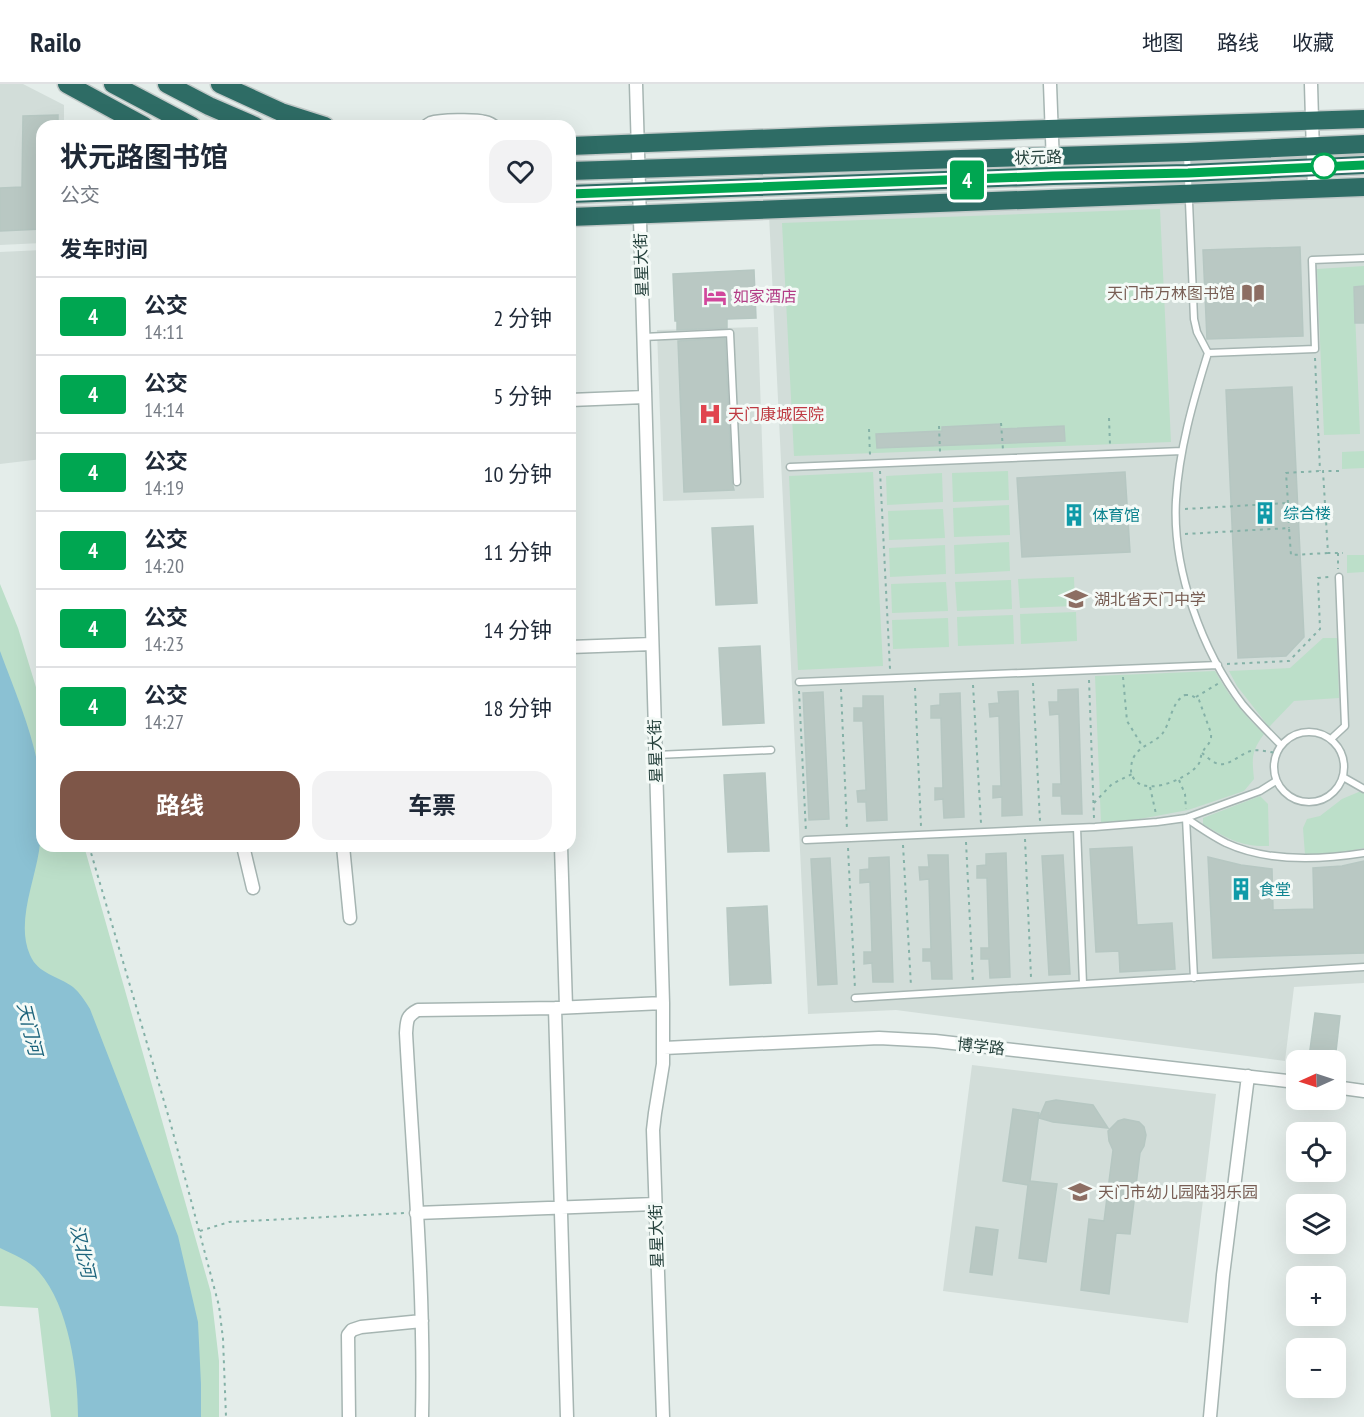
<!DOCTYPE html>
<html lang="zh">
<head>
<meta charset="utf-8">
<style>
	:root { --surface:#fff; --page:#f2f2f3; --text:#1f2937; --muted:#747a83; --line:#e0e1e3; --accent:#7e5648 }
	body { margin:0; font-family:"PT Sans Narrow","Noto Sans SC",sans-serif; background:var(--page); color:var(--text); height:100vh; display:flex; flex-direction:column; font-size:22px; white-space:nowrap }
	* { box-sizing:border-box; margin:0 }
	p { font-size:20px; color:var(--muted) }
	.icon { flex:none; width:33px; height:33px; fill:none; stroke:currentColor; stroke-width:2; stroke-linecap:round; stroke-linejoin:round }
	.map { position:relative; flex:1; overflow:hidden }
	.drawer { position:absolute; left:36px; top:36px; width:540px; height:732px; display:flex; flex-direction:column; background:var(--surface); border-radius:18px; box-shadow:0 6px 24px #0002 }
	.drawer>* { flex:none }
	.badge { padding:0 12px; border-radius:4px; font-size:21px; line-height:39px }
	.needle { width:39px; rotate:267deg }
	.tools { position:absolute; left:1286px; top:966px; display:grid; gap:12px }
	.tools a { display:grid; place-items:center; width:60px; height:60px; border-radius:12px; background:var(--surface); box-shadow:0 6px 24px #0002; font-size:30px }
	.map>.badge { position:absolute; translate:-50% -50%; box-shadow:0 0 0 3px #fff }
	h2 { padding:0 24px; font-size:22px; line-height:54px }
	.round { display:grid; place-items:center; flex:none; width:63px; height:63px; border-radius:18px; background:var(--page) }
	.headline { display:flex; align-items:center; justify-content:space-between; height:102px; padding:0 24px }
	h1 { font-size:28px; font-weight:700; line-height:45px }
	.cta { display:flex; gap:12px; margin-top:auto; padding:12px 24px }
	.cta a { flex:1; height:69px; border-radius:18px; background:var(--accent); color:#fff; font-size:24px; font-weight:700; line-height:69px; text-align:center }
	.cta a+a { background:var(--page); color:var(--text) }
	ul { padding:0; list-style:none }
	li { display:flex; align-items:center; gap:18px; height:78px; padding:0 24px; border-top:2px solid var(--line) }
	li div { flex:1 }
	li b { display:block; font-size:22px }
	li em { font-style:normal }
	li .badge { min-width:66px; font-weight:700; text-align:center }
	header { display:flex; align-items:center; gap:36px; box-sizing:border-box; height:84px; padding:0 30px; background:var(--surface); border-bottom:2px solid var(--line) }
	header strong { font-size:28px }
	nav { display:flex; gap:33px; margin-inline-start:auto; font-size:21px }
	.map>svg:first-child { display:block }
</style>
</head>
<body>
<header>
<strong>Railo</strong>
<nav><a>地图</a><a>路线</a><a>收藏</a></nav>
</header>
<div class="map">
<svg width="1364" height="1333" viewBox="0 0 1364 1333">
	<rect width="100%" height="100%" fill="#e4edea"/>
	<!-- built -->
	<path fill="#d2ddd9" d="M0,0H23L64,21V42H42V159L0,161Z
		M1364,108V899L1294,903L1285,977L896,926L808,930L769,131Z
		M42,166V375L0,380V168Z
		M758,243L764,414L663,417L657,246Z
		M972,981L1216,1010L1188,1239L943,1207Z"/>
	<!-- green -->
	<path fill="#bcdfc9" d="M1160,125L1171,358L794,372L782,139Z
		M1364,182V202L1354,203L1360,350L1324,351L1317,185Z
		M1364,367V384L1342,385V368Z
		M1008,387L1009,416L953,418L952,389Z
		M873,388L883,582L798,586L789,392Z
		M942,389L943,418L887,421L886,392Z
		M1009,421L1010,451L954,453L953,424Z
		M943,425L945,454L889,456L888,427Z
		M1009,458L1010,487L955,490L954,461Z
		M945,461L946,490L890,493L889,464Z
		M1347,471H1364V488L1347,489Z
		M1074,493L1075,522L1020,524L1018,495Z
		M1011,496L1012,525L957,527L955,498Z
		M946,498L948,527L892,529L891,500Z
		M0,500L18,544L42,623V762H84L211,1209L219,1277V1333H51L38,1224L0,1222Z
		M1076,528L1077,557L1021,560L1020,530Z
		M1013,531L1014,560L958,562L957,533Z
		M948,534L949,563L893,565L892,536Z
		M1323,554H1337L1339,614L1294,617L1269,643L1237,602L1229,587L1290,584Z
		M1215,587C1230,613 1242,629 1264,650C1251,668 1252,674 1254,695L1244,707L1188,726L1129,737L1101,739L1095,592Z
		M1361,707L1364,709V764L1336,770L1305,771L1303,744L1307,735L1320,732L1342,715Z
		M1260,712L1268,720L1269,762C1241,763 1226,754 1203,740V734Z"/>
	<!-- water -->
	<path fill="#8bc1d3" d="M0,567C17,613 39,662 42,712C43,730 42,750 39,767C34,799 16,840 30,871C38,890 58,892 73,903C80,909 85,917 90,925L178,1152L198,1238L201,1300V1333H78C78,1289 69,1222 39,1188C29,1176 14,1171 0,1164Z"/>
	<!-- building -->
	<path fill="#b9c8c3" stroke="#b6c7c2" stroke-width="1.5" d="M58,31V42H42V145L0,147V104L22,103L23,32Z
		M1300,163L1303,252L1207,255L1203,166Z
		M754,186L756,234L727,235V244L677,246V237H675L673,190Z
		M1364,202V239H1355L1354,203Z
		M725,254L732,398L734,406L684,408L678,257Z
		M1292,303L1304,553L1286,572L1238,574L1226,306Z
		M1000,340V345L1064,342L1065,357L877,364L876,350L942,347V343Z
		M1125,388L1130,468L1022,473L1017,394Z
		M753,442L757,519L716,521L712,444Z
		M760,562L764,639L723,641L719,564Z
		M1078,605L1082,730H1062L1061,712H1053V700H1061L1059,630L1050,631L1049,618H1058V606Z
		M1018,607L1022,731L1002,732V713L993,714V702H1001L999,632L990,633L989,620L999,619L998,608Z
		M823,608L829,735L809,736L803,609Z
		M960,609L964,733L944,734L943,715L935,716V704H943L941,634H931V622L940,621V610Z
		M863,612H883L887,736L867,737L866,718H858L857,707L866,706L863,637H854V624H863Z
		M765,689L769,767L728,768L724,691Z
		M1132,763L1137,841L1172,839L1175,885L1120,888L1119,867L1096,868L1090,765Z
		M1006,769L1010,893L990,894L989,875H981V864H989L987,794H977V782L986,781V770Z
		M928,771H948L952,895H932L931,877H923V865H931L929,795L920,796L919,783H929Z
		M1063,771L1070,890L1049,891L1042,772Z
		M889,773L893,898H873L872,879L864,880V868H872L870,798L860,799V786L869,785V774Z
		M1208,773L1241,781L1272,785L1273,826L1314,825L1313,784L1342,782L1364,777V869L1213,874Z
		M830,774L837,900L818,901L811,775Z
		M767,822L771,899L730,901L727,824Z
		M1315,929L1340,932L1335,976L1309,973Z
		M1056,1016L1093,1021L1108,1044L1053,1038L1039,1034L1046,1018Z
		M1013,1025L1039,1029L1030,1097L1057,1100L1046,1178L1019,1174L1028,1101L1003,1097Z
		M1124,1035L1139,1038L1144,1043L1146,1051L1144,1062L1140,1069L1130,1150L1116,1149L1109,1210L1081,1206L1089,1135L1104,1137L1113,1066L1109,1057L1108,1047L1118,1037Z
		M976,1143L998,1146L992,1191L970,1188Z"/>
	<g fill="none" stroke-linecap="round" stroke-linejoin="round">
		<!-- lane casing -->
		<g stroke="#a6b5b2" stroke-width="9">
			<path id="lane" d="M422,42C425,39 426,38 430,36C439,33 476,32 485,35C491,36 494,38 498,42
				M1187,71L1194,235L1197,248L1208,269C1193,317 1179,366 1176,416C1172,485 1202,567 1243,621C1255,635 1268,648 1281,661
				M643,253L730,249L737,398
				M1208,269L1315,265L1312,176L1364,174
				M790,383L1182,367
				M799,598L1218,581
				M1274 683a35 35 0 1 1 70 0a35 35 0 1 1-70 0Z
				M1331,655L1345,642L1339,493
				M656,671L771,666
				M1343,693L1364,705
				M1186,734C1199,743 1212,752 1226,759C1267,778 1320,776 1364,769
				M1186,734L1194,894
				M1077,744L1083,900
				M806,756L1095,743L1157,738L1186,734L1260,707L1276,697
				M855,914L1364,883"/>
		</g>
		<!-- street casing -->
		<g stroke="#a6b5b2" stroke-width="15">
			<path id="street" d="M636,0L663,919V980L655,1029L653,1046L663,1333
				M1050,0L1053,80
				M1311,0L1314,105
				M570,316L645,313
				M570,563L652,560
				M243,762L253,804
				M343,762L350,834
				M561,762L566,923
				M555,924L567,1333
				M664,964L879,954L935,957L1296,998
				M1335,1003L1364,1007
				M416,1129L655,1120
				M349,1333L348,1251L352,1246L361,1243L422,1237
				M422,1333C425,1205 413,1077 406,949C407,937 406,932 418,926L555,924L663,919
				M1210,1333L1223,1191L1248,992"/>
		</g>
		<!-- highway casing -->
		<g stroke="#c1c9c8" stroke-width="21">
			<path id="highway" d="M67,0L144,42
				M113,0L192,42
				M167,0L209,22L255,42
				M220,0L281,28L325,42
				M570,62L831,52L1364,35
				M570,87L1187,68L1364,60
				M570,110L1053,92L1188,89L1364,81
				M570,133L1364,103"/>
		</g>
		<!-- path -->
		<path stroke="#84b1a7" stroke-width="2" stroke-dasharray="3 4.5" stroke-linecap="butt" d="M1315,274L1320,387
			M1109,334L1110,361
			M1001,339L1003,366
			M939,342L940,368
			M869,345L870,371
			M880,387L890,585
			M1339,387H1323L1328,469H1343
			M1288,419L1286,389L1319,387
			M1185,425L1288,419L1289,444
			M1185,450L1289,444L1291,471L1328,469
			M1338,469V485
			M1227,580L1289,577L1320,545L1318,494L1329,493
			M1123,593L1127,637L1143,663
			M1089,596L1094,734
			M1033,599L1040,737
			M973,601L981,739
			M915,604L921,742
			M841,605L847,746
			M799,607L806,748
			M1185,611H1191L1199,616L1211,649C1212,660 1206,661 1202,669C1200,674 1201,678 1197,682C1186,696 1136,717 1131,687C1131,681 1132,674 1136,670C1142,661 1154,659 1162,650C1171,639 1171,618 1185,611Z
			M1196,613L1219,599
			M1202,669C1207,673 1213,679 1219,680C1230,682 1241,669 1251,667C1259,665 1268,668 1276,669
			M1179,696L1185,710L1186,725
			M1150,703L1156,730
			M1094,719L1112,700L1132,690
			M1025,755L1031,893
			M966,758L973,899
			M903,761L911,902
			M89,762L171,1041L219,1222L223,1255L226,1333
			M848,764L855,905
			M200,1147L229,1138L404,1129"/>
		<!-- lane -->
		<use href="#lane" stroke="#fff" stroke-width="6"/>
		<!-- street -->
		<use href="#street" stroke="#fff" stroke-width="12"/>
		<!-- highway -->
		<use href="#highway" stroke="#2e6c65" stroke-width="18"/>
	</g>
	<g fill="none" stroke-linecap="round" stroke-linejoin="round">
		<!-- line casing -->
		<g stroke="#fff" stroke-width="14">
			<path id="line" d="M570,110L1053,92L1188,89L1364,81"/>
		</g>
		<!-- line -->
		<use href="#line" stroke="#00a651" stroke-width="9"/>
	</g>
	<!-- icons -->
	<defs>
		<g id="library-bare" transform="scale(1.8)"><path d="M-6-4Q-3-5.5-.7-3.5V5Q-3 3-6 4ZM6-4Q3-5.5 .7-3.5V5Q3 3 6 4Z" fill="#8d6e63" stroke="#f4faf7" stroke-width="2.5" paint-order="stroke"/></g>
		<g id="hotel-bare" transform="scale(1.8)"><path d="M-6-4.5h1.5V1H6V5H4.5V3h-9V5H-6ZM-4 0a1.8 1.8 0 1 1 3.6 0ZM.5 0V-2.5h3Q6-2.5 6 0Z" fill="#d1479c" stroke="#f4faf7" stroke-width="2.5" paint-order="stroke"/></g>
		<g id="hospital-bare" transform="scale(1.8)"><path d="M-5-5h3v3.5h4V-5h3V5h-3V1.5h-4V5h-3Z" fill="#e0444e" stroke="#f4faf7" stroke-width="2.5" paint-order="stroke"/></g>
		<g id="building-bare" transform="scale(1.8)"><path d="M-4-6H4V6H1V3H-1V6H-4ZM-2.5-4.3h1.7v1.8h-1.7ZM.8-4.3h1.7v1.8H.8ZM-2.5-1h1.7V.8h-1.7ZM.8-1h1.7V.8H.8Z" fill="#0f9aa8" stroke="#f4faf7" stroke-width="2.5" paint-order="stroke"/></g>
		<g id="school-bare" transform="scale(1.8)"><path d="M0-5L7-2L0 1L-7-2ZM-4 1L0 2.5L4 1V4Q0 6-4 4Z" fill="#8d6e63" stroke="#f4faf7" stroke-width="2.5" paint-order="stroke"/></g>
	</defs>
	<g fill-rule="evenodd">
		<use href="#library-bare" x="1253" y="209"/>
		<use href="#hotel-bare" x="715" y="212"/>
		<use href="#hospital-bare" x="710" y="330"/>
		<use href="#building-bare" x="1265" y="429"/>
		<use href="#building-bare" x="1074" y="431"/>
		<use href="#school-bare" x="1076" y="515"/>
		<use href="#building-bare" x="1241" y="805"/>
		<use href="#school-bare" x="1080" y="1108"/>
	</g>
	<!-- markers -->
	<circle fill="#fff" stroke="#00a651" stroke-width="3" cx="1324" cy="82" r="12"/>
	<g text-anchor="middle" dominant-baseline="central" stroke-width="6" stroke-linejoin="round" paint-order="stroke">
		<!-- street labels -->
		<g font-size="16" fill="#233f3a" stroke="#f4faf7">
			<text transform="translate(1038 73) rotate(-2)">状元路</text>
			<text transform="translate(641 181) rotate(-92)">星星大街</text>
			<text transform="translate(655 667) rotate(-92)">星星大街</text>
			<text transform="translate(981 962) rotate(6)">博学路</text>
			<text transform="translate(656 1152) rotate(-92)">星星大街</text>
		</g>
		<!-- education labels -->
		<g font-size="16" fill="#785e54" stroke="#f4faf7" text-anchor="start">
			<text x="1235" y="209" text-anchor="end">天门市万林图书馆</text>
			<text x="1094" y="515">湖北省天门中学</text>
			<text x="1098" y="1108">天门市幼儿园陆羽乐园</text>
		</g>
		<!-- hotel labels -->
		<g font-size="16" fill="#b23c85" stroke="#f4faf7" text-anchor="start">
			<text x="733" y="212">如家酒店</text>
		</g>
		<!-- health labels -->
		<g font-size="16" fill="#be3a42" stroke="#f4faf7" text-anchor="start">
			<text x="728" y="330">天门康城医院</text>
		</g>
		<!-- culture labels -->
		<g font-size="16" fill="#0d838f" stroke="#f4faf7" text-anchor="start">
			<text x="1283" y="429">综合楼</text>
			<text x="1092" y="431">体育馆</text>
			<text x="1259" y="805">食堂</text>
		</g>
		<!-- water labels -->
		<g font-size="18" font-style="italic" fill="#1c647c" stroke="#f4faf7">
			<text transform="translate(30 945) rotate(76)">天门河</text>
			<text transform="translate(83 1167) rotate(77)">汉北河</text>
		</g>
	</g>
</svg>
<div class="tools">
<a><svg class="needle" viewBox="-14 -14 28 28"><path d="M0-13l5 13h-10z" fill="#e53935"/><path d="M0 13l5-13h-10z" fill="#747a83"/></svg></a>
<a><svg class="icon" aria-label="locate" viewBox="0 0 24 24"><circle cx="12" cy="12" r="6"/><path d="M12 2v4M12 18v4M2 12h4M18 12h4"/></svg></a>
<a><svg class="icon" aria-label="layers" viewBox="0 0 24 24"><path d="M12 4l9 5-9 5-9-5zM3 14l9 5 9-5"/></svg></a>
<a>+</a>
<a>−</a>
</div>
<b class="badge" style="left:967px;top:96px;background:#00a651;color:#fff">4</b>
<section class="drawer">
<div class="headline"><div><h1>状元路图书馆</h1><p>公交</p></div><a class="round"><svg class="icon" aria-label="heart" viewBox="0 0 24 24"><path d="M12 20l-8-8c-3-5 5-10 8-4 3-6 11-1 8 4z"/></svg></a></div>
<h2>发车时间</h2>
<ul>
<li><span class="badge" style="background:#00a651;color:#fff">4</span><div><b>公交</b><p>14:11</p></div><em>2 分钟</em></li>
<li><span class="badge" style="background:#00a651;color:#fff">4</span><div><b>公交</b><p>14:14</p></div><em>5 分钟</em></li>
<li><span class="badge" style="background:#00a651;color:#fff">4</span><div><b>公交</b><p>14:19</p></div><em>10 分钟</em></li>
<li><span class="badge" style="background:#00a651;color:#fff">4</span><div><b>公交</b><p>14:20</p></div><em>11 分钟</em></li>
<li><span class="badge" style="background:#00a651;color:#fff">4</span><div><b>公交</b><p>14:23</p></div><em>14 分钟</em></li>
<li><span class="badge" style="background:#00a651;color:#fff">4</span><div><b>公交</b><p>14:27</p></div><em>18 分钟</em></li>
</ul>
<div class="cta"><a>路线</a><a>车票</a></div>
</section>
</div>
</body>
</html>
